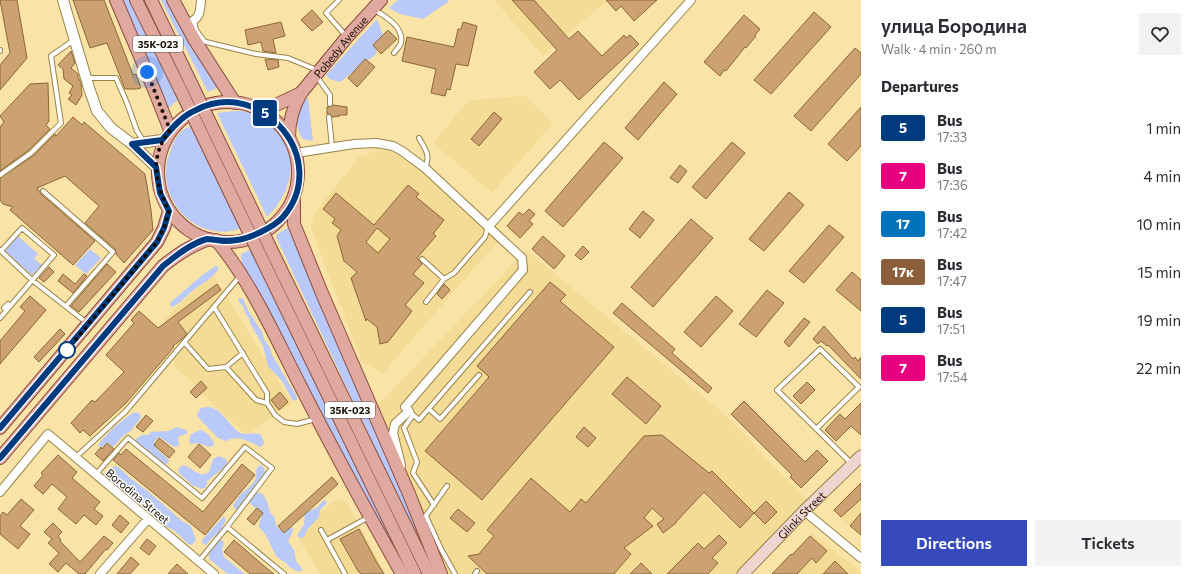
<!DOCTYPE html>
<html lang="en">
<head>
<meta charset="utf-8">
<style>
	:root { --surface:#fff; --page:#f2f2f3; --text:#2b2b33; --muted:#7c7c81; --accent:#374abc }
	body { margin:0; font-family:Commissioner,sans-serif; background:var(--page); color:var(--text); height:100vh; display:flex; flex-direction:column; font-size:15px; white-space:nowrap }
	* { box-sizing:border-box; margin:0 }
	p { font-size:13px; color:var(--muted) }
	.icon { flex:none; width:22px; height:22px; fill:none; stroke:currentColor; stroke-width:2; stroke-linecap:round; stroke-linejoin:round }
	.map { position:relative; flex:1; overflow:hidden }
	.sheet { display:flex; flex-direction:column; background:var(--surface); width:340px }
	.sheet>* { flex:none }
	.badge { padding:0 8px; border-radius:3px; font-size:14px; line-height:26px }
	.you { position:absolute; width:20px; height:20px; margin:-10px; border:3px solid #fff; border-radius:50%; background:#1a73e8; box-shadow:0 0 0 6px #1a73e833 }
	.map>.badge { position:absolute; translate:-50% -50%; box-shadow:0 0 0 2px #fff }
	h2 { padding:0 20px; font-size:15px; line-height:36px }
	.round { display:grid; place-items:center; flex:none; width:42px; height:42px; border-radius:0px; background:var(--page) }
	.headline { display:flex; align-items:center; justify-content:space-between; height:68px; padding:0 20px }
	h1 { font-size:19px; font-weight:600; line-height:30px }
	.cta { display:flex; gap:8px; margin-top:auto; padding:8px 20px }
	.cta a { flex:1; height:46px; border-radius:0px; background:var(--accent); color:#fff; font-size:16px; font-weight:600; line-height:46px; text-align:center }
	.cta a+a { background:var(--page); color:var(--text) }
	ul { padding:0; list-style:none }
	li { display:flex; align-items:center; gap:12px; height:48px; padding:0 20px }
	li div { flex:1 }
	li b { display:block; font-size:15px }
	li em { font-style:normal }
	li .badge { min-width:44px; font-weight:700; text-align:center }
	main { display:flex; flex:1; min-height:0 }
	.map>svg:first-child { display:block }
</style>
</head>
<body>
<main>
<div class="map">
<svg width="861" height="574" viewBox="0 0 861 574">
	<rect width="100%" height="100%" fill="#f9e3a6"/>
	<!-- built -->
	<path fill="#f4db96" d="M494,0H607L543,56Z
		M525,96L553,123L492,193L433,143L463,107L468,102L473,100Z
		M375,151H393L408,158L498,241L383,373L362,362L311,228L316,211L359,157Z
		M526,250L721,411L808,501L736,574H442L377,406Z
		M213,274L292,403L246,435L202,393L207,388L201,381L196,386L175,367L174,360L180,350L163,320Z
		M861,480V535L832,510Z
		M342,500L347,503L386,574H321L299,540L304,527L333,502Z
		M812,533L861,572V574H772Z"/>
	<!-- green -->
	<path fill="#b9c9f9" d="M122,0H132L179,99L167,109Z
		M161,0H170L219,87L208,92Z
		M398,0H449L448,2L423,19L400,14L389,8Z
		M377,19L383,35L375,55L340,82L330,79L326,75Z
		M308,98L313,141L303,139C294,127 297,115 300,101Z
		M235,111C240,111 245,111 250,112C259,115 266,121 273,128C301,154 293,192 267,217L217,113Z
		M192,125L242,228C233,231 224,233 215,231C179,226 156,185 170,152C172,145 176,136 182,131C185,128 189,127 192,125Z
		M290,226L419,531L415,533L277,239L276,235Z
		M18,236L38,254L34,259L42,265L32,275L5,251Z
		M90,249L101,258L86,274L75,265Z
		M252,249L395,542L392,544L242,271L241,254Z
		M216,266L219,267C216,277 199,285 191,292C185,297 179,305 171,307L170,304L172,301L205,273Z
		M239,298L243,299L249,312L262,332L264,339L270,348L272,355L293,390L297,397V400L293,401L282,381L268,366L263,346L251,325L249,318L245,313L243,306L238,301Z
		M208,407C221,408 228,423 237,431C244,437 253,431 261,435L264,442L263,445L260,447C251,442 236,434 227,441L218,438L198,417L197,414L201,408Z
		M135,412L139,413L141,416C140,422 134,424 132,430L124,435L113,447L107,442L103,447L98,446C101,438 127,415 135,412Z
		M176,427L186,430L188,433L178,437L179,445L176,447C169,446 165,439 158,437L154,442L157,449L168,459L169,462L166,464C160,463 143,448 136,443V439L142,435H148L151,432L169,431Z
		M200,430C207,432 210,436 214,443L213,446L209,447L198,443L191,444L189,441L191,434Z
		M219,456L226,459L227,462L226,466L207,481V485L205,488L202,489L192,485L179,473L178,470L182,465C193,467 198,479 209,472L213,459Z
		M262,465L264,468C268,481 259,480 254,489L256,492L263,494L267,502L270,512L275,518L276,525L278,528L282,530L292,527L293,531L288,541L294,550L296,561L300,566L302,570L299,572L289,567L287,564L276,556L266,535L259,527C259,522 262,518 262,512L256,509L250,503L237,510L234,508L233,505C236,502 238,497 241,494C246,490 253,485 256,478C257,472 254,467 262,465Z
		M115,466L118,467L124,472L129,477L150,493L182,521L191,526L196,540L192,545L188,544L175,531L165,526L151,510L139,504L110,483L108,472Z
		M325,500L327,503L320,510L319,517L307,530L304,537L300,538L297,536L304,524L305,513L318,507L322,502Z
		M224,516L226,520L219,533L213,537L206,545L203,544L202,540Z
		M219,539L222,540L224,543L222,549L224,557L245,574H228L210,560C206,553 214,545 219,539Z"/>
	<!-- building -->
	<path fill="#cca272" stroke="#8d6636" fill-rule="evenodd" d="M0,0H17L27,58L0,90V65L10,53Z
		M73,0H104L133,75L136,74L141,88L136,89H125L107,43L90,48Z
		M512,0H534L569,39L578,31L602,56L624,35L626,38L630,35L639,44L579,100L560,80L550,89L534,72L557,50Z
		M606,0H657L634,21L621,6L616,11Z
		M312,10L323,22L312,31L301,20Z
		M814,12L831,27L771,94L754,80Z
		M744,15L760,29L755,35L756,36L746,48L745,47L726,71L724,70L720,76L704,62Z
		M281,22L285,36L273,39L276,53L263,51L261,42L248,45L245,30Z
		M463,22L477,26L468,66L456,64L450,90L447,89L445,96L431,93L436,69L402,61L407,37L454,47L458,29H461Z
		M388,30L397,39L381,54L373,45Z
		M855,48L861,53V74L811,131L794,116Z
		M71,51L75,63L71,68L78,74V77L81,83L82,95L76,105L68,99L72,95L69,93L73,86L64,79L63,69L58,65Z
		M265,59L278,60L279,67L268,70Z
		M365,59L375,67L357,87L348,78Z
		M664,82L677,94L638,140L625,128Z
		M48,83L49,121L46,125L50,129L29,150L0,171V127L4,122L0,116L30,84Z
		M333,105L347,107V115H340V116L332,117L330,114H327V107H330Z
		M861,107V146L847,161L828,144Z
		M494,112L502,119L479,146L471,139Z
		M73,117L82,125L84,122L145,174L151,210L153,230L124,263L116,254V252L115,249L85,223L99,206L65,176L37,188L41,194L95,241L73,265L10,210L13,207L3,204L0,200V178L33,156L55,134L56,136Z
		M604,142L623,158L563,227L545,211Z
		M732,142L745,153L706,199L692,187Z
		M680,165L687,171L678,183L670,178Z
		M408,185L419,194L416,197L444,220L433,234L436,236L417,258L422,264L413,274L424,283L405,305L412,311L388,342L380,344L377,327L367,319L366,321L351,278L357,272L344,261L337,236L341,230L332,223L335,219L323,209L336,193L374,225ZM377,228L390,239L378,253L366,242Z
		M789,192L804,205L764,251L749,239Z
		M529,209L535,214L529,221L533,224L520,238L507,226L519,212L523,215Z
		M643,211L654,220L640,238L629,229Z
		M691,219L713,238L653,307L631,287Z
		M829,225L844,237L804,283L789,271Z
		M543,236L565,256L554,269L532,249Z
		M583,246L589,252L581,260L575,255Z
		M107,264L116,272L79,312L71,306Z
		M49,267L54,272L44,282L39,278Z
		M852,272L861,280V311L836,290Z
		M63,274L75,284L84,274L87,276L73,293L58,281Z
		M550,282L566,295L560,301L614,347L482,500L425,451L489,377L477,366Z
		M217,284L221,290L178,322L187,334L182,339L173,346L174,347L126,403L90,436L83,430L80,433L71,423L92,400L95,402L124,372L106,355L134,323L131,320L139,311L158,328Z
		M444,284L450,290L442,299L437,294Z
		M767,290L784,303L756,337L739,324Z
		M30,296L46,310L0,364V341L25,311L20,307Z
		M716,296L733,311L701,347L684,332Z
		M622,303L675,349L672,353L712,388L708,393L613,313Z
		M804,318L810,322L789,347L784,342Z
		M824,326L853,359L855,357L858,361L861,357V379L828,345L827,346L821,341L818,344L813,339Z
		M60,329L65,334L39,362L34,357Z
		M627,377L661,406L646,424L612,394Z
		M201,381L207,388L196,398L190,392Z
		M807,382L815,390L801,404L793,396Z
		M280,392L288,402L279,410L271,400Z
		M744,401L805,462L817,450L828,461L801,488L790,477L792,475L731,414Z
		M861,403V435L851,426L836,441L825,430L840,414L845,419Z
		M146,415L153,421L143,432L136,427Z
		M584,427L596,438L588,447L576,437Z
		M662,435L709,473L712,471L754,513L740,528L704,492L676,522V523L663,533L657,524L664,519L652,508L644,518L653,526L624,548L631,554L614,574H487L468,556L479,554L494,536L487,530L531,478L570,512L581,499L586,503L644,436Z
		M159,438L175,451L169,458L154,445Z
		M107,443L114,449L103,461L95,454L101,447L102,449Z
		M199,444L211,455L200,468L188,457Z
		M126,449L203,512L242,464L255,475L205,535L113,460L119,453L121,455Z
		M58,455L77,472L72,478L100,502L94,509L103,516L96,525L84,515L76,524L58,509L67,497L52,484L43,494L34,486L43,475L41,473Z
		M332,477L338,484L284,533L278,526Z
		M861,483V499L841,517L834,510Z
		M21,499L34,510L20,526L30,534L18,549L0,534V516L3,512L7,515Z
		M766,501L777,512L765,524L754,513Z
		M257,508L263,513L254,525L247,519Z
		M458,509L475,523L467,532L450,518Z
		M861,513V535L850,526Z
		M120,515L129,523L121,533L112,525Z
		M53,523L62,532L58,536L61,540L60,541L80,562L104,536L113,543L107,550L106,549L85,574H79L66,563L58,572L49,564L59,553L48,543L52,539L44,532Z
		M359,529L376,561L384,574H361L358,571L340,539Z
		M719,535L727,543L712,558L718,563L708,574H667L698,543L704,549Z
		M810,536L827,551L816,563L812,558L797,574H772L791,554L792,555Z
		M147,539L156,546L149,555L140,548Z
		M234,540L264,566L274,574H250L224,552Z
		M131,557L139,564L130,574H117Z
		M835,561L848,574H823Z
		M641,563L652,574H630Z
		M177,564L188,574H168Z"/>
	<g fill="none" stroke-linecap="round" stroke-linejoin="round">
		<!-- service casing -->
		<g stroke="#99844a" stroke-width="6">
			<path id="service" d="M339,0L326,13L346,36
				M375,10C386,17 404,27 401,43C400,46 396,50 394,53
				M194,21L196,30L204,41
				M198,40L256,54L288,58L317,70
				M0,50V51
				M317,77L330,95V104
				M87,78H116L127,103L137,131L144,142
				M329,117L332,147
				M419,138C425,149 431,155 425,168
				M0,175L31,153L61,123L51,56L74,40
				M43,191L113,252L66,306
				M0,250L1,251L22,228L54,255L0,318
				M1,251L32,280L87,323
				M422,259L444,279
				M426,302L444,279L454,273L485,237L488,227
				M214,307L267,393V403L275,415L284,422L297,424L316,419
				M4,308L8,304L10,306
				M184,342L208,369L226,367L256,400L267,403
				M226,367L243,353
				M429,409L440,419L479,375
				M409,411L419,420L530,292
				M413,415L404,428L417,462L413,473L434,505
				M816,429L859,387L820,349L777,390L852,464
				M76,457L126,411L240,276
				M96,474L128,438L202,498L245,447L272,468L227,527L199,561
				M426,516L441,549L455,574
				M425,517L447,486
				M227,527L284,574
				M321,530L345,574
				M327,540L369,517
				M475,574L477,571"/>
		</g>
		<!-- minor casing -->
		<g stroke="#99844a" stroke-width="10">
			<path id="minor" d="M186,25C200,18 200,14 201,0
				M296,153L354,144L376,143L393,146L402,151L425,168L522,258L523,270L405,407L409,411L395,424L393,433L401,465
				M488,227L691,0
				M0,492L48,434L214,574
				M804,511L861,558
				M100,574L148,519"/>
		</g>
		<!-- tertiary casing -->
		<g stroke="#99844a" stroke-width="12">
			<path id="tertiary" d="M63,0L89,88L97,111L111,128L132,144L156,167
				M132,144L162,140"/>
		</g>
		<!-- secondary casing -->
		<g stroke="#99844a" stroke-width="13">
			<g id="secondary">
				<path id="s1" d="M743,574L804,511L861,456"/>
			</g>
		</g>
		<!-- primary casing -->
		<g stroke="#8a4c3e" stroke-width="14">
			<g id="primary">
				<path d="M116,0L153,87L170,130"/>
				<path d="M136,0L180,89"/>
				<path d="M151,0L191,83"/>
				<path d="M173,0L194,39L235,103"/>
				<circle cx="228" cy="172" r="70"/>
				<path d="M253,107L276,105L301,93"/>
				<path id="s2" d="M289,137C289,120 293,107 301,93L347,37L381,0"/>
				<path d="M294,201V224L321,291L409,494L441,574"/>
				<path d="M216,240C251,281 276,339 301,387C333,450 367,512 402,574"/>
				<path d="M270,247L429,574"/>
				<path d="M259,253L415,574"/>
				<path d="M0,428L157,242L164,228L169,211"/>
				<path d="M0,458L163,266C178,254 191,245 209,239"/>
			</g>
		</g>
		<!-- service -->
		<use href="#service" stroke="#fff" stroke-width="4"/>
		<!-- minor -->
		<use href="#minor" stroke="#fff" stroke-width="8"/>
		<!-- tertiary -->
		<use href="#tertiary" stroke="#fff" stroke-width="10"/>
		<!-- secondary -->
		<use href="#secondary" stroke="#efd4cf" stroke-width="11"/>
		<!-- primary -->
		<use href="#primary" stroke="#dfa9a0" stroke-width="12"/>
		<!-- primary-bridge casing -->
		<g stroke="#8a4c3e" stroke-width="14" stroke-linecap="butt">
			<path id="primary-bridge" d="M191,83L270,247
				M180,89L259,253"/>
		</g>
		<!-- primary-bridge -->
		<use href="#primary-bridge" stroke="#dfa9a0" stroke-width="12"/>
	</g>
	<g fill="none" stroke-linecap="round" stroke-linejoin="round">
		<!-- line casing -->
		<g stroke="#fff" stroke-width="9">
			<path id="line" d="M0,428L157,242L164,228L169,211L160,193L156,167L132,144L162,140C172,128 182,116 196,110C262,76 332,160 283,217C274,227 251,238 237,240C231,241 222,241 216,240C213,240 211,239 207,239C190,244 177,255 163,266L0,458"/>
		</g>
		<!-- line -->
		<use href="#line" stroke="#003b80" stroke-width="6"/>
		<!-- walk -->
		<path stroke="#140c00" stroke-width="4" stroke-dasharray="0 7.2" d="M67,350L157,242L164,228L169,211C155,182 149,157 170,130L147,72"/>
	</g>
	<!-- markers -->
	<circle fill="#fff" stroke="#003b80" stroke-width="2" cx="67" cy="350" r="8"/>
	<g text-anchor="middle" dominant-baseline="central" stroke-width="3" stroke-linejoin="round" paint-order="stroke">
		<!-- shield labels -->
		<g fill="#fff" stroke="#5a554c" stroke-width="1">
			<rect x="133" y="36" width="50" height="16" rx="3"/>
			<rect x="325" y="402" width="50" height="16" rx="3"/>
		</g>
		<g font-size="10" font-weight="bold" fill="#140c00">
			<text x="158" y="44">35К-023</text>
			<text x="350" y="410">35К-023</text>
		</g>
		<!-- street labels -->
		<g font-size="11" fill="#140c00" stroke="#fff">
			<text stroke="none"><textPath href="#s2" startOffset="107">Pobedy Avenue</textPath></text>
			<text transform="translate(138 496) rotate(40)">Borodina Street</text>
			<text stroke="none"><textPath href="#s1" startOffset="83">Glinki Street</textPath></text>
		</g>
	</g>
</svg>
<div class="you" style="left:147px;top:72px"></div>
<b class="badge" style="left:265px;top:113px;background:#003b80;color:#fff">5</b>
</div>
<section class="sheet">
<div class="headline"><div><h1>улица Бородина</h1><p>Walk · 4 min · 260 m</p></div><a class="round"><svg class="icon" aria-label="heart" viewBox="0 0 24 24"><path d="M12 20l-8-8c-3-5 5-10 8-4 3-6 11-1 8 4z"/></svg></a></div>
<h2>Departures</h2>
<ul>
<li><span class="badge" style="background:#003b80;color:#fff">5</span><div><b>Bus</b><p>17:33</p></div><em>1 min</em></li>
<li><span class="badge" style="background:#e6007e;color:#fff">7</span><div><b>Bus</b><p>17:36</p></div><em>4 min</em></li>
<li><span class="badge" style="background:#0072bc;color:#fff">17</span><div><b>Bus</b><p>17:42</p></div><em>10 min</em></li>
<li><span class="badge" style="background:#8b5e3c;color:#fff">17к</span><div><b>Bus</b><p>17:47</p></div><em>15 min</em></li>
<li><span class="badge" style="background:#003b80;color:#fff">5</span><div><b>Bus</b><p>17:51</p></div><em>19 min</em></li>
<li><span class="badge" style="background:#e6007e;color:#fff">7</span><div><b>Bus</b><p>17:54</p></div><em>22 min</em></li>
</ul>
<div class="cta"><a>Directions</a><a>Tickets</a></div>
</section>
</main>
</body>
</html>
